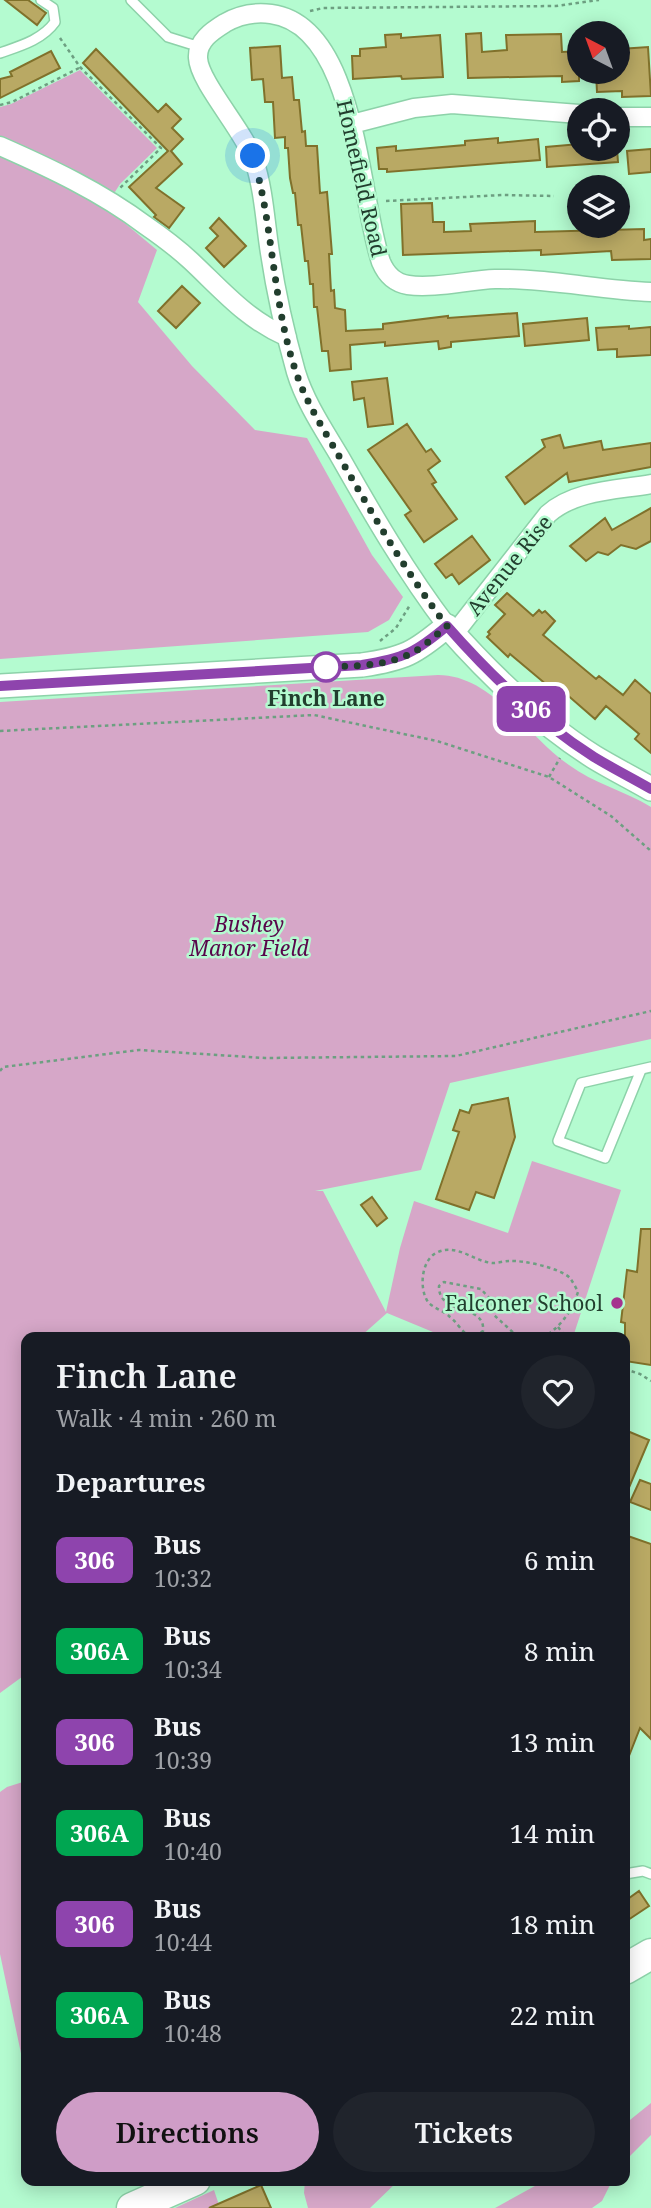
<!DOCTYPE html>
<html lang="en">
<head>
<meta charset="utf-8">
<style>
	:root { --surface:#171b24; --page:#20242c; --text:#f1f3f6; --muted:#9ea1a6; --accent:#cf9dc7 }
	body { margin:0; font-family:"Noto Serif",serif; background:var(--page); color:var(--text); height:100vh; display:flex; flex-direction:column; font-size:26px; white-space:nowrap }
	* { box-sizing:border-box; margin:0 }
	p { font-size:23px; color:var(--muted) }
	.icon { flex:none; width:38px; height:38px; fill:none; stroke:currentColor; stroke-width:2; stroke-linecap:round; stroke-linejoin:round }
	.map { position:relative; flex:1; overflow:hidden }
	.sheet { position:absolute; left:21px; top:1332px; width:609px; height:854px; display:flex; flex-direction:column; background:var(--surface); border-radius:14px; box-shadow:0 4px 18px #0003 }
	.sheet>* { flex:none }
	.badge { padding:0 14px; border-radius:10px; font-size:24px; line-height:46px }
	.needle { width:46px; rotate:319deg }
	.fabs { position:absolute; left:567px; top:21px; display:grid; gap:14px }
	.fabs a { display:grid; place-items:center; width:63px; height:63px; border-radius:50%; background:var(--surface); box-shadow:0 4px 18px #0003; font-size:35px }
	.you { position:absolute; width:35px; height:35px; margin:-18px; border:5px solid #fff; border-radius:50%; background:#1a73e8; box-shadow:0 0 0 10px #1a73e833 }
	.map>.badge { position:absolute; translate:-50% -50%; box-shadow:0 0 0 4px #fff }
	h2 { padding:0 35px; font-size:26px; line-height:63px }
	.round { display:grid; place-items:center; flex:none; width:74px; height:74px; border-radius:37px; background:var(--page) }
	.overview { display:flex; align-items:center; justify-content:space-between; height:119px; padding:0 35px }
	h1 { font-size:33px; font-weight:600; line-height:52px }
	.cta { display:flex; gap:14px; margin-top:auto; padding:14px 35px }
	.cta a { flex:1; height:80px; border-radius:42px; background:var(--accent); color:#111; font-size:28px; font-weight:600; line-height:80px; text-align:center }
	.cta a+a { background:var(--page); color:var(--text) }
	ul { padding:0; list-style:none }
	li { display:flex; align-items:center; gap:21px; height:91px; padding:0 35px }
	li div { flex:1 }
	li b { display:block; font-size:26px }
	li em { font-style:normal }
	li .badge { min-width:77px; font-weight:700; text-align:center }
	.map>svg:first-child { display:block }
</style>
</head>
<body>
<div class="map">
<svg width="651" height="2208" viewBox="0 0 651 2208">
	<rect width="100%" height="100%" fill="#b4fbd0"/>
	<!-- green -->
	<path fill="#d6a7c8" d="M80,70L157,148L120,184L113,195L0,138V107L11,104Z
		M0,155L63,184L121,220L157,250L138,302L192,366L255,430L307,438L372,555L403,597L389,620L368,632L0,659Z
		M438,675C492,675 528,737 569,765C593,783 625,791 651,807V1039L450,1083L421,1170L315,1191H323L386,1312L400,1248L414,1201L508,1233L532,1161L621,1190L573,1337H445L387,1313L360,1337H26V1674L0,1693V702Z
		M26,1781V2077L0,1954V1792L7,1787Z
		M651,2103V2135L625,2161V2124Z
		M305,2181V2180L398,2181L370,2208H308L304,2193Z
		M544,2181V2180L612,2181L602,2201L592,2208H495Z
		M214,2190L220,2208H175Z"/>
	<!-- building -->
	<path fill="#b9a964" stroke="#80712b" stroke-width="2" d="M5,0H28L46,13L37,25Z
		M481,33L482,52L507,50L506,35L561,34L562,52L579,51V81L562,82V76L468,78L466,34Z
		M401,34V38L440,35L443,77L402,79L401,76L353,79L352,56H360V49L386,47L385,35Z
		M280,46L282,78L292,77L294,100H299L302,132L305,131L306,146H317L320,193L327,192L332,254H329L331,291L334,290L335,308L345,310L346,331L383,329V324L448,316V318L517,313L519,336L451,342V347L439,349L438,341L385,346V342L350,345L351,369L330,371L328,351H322L317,307H314L313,284H310L308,261H305L301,225H298L295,193H293L290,178L288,148H285V137L275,138L273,102H265L263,79L252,80L250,48Z
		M648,47L651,96L622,97V91L597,92L596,72H621L620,49Z
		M96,49L158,112L166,104L181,119L172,128L183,139L171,151L182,164L156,188L184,208L169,228L154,217L156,215L129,187L168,151L83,63Z
		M51,51L60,68L0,98V79L12,76L10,72Z
		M498,138V143L538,139L540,160L387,172V169H379L377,148L396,146V151L465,145V141Z
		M579,144V149H617L618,162L547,167L546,147Z
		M651,149V172L629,174L627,151Z
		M432,203L433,222H444V232L471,231L470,224L535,221V232L644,229V240L651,239V259L612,260L611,251L541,255V250L403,255L401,204Z
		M219,218L246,246L224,267L206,248L218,236L210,228Z
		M182,286L200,303L176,328L158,311Z
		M587,318L589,340L525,346L523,324Z
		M629,326V329L651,327V355L617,357V349L598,350L596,328Z
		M387,378L393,424L368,427L364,398L354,400L352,382Z
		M407,424L426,452L431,449L440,461L428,470L436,482L432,484L457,519L424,542L405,515L411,511L368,450Z
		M560,435L564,448L601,441L603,450L651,443V467L569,482L567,473L525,504L506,477L545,447L542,440Z
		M651,508V541L636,549L621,545L608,555L598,552L586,561L570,546L605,518L612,530Z
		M472,536L490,560L459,584L452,574L446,578L435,564Z
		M507,593L533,616L539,610L542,613L545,611L555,621L543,635L596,679L599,676L623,695L635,680L651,694V753L635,739L639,734L606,706L595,719L564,692L560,696L510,654L508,657L487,637L490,634L488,632L505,614L495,605Z
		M508,1098L515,1137L494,1198L476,1192L469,1210L436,1199L459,1132L453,1130L460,1110L469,1113L472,1105Z
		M372,1197L387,1218L377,1226L361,1205Z
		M641,1229H651V1365L625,1361V1323L621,1322L627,1270L637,1272Z
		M625,1430L649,1440L625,1497Z
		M640,1480L651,1484V1510L630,1502Z
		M625,1535L651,1544V1739L640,1728L625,1766Z
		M639,1891L649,1906L625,1922V1901Z
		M261,2185L271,2208H209L243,2193Z"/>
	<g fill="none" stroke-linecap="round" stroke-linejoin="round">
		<!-- service casing -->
		<g stroke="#8dd2a9" stroke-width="12">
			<path id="service" d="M131,0L168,37L200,47
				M0,53C20,46 42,40 55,22L53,8L41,0
				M641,1070L605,1158L558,1141L581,1083L651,1067
				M625,1874L643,1871L651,1874"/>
		</g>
		<!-- minor casing -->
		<g stroke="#8dd2a9" stroke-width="21">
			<path id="minor" d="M618,117H651
				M352,124L414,108L452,104L579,114
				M0,146C50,168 101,192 145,225C161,236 177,248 191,261C223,291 246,319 287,337
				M447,626C406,572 373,515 340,457C324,430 305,402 296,372C285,333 276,293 270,253C265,221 264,191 254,160C244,131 199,82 198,58C197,41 212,31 225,23C239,15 256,12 271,14C357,25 359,198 381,262C386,274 395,283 408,285C433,289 469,280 495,279C547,278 599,290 651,292
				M454,634L548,514C575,490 617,490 651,484"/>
		</g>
		<!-- tertiary casing -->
		<g stroke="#8dd2a9" stroke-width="26">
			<path id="tertiary" d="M0,686L362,665C404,659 415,653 447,626C490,675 539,722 594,757C612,768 632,778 651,789"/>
		</g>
		<!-- primary casing -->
		<g stroke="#8dd2a9" stroke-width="33">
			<path id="primary" d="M625,1969L651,1954
				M132,2208L195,2180"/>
		</g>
		<!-- path -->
		<path stroke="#6d9f81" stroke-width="2.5" stroke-dasharray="3.5 3.5" stroke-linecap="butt" d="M310,11L323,8L556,6L599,0
			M60,38L80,67L161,148L120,188
			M0,105L12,102L79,68
			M386,201L503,195L554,196
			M380,641L396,628L410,605
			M0,731L314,715L437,741L549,777L611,816L651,851
			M549,777L560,758
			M0,1071L3,1067L139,1050L265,1058L456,1056L651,1011
			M558,1327L566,1337
			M518,1337L494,1315L490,1299L481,1289L444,1282L439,1286C438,1316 486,1303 483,1331C466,1345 462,1326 450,1317C444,1311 433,1308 428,1302C419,1289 421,1261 436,1253C456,1242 474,1262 493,1263C498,1263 504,1261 509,1261C523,1260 560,1268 570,1278C573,1282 576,1288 578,1292C571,1313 562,1324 545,1337
			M625,1369L640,1374L651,1381"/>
		<!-- service -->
		<use href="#service" stroke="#fff" stroke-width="9"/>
		<!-- minor -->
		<use href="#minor" stroke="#fff" stroke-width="18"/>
		<!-- tertiary -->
		<use href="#tertiary" stroke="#fff" stroke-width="23"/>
		<!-- primary -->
		<use href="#primary" stroke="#fff" stroke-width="30"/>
	</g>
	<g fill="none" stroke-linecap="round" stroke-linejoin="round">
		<!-- line casing -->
		<g stroke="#fff" stroke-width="16">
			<path id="line" d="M0,686L362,665C404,658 415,653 447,626C490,675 539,722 594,757C612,768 632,778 651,789"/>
		</g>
		<!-- line -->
		<use href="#line" stroke="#8e44ad" stroke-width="10"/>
		<!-- walk -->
		<path stroke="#223e2e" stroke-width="7" stroke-dasharray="0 12.6" d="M253,156C274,227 272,304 297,375C308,407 328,436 344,465C376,520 408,575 447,626C436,635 425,646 412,653C387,666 354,666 326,667"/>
	</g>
	<!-- markers -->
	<circle fill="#fff" stroke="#8e44ad" stroke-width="3.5" cx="326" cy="667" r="14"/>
	<circle fill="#a5338e" stroke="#b4fbd0" stroke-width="2.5" cx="617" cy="1303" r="7"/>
	<g text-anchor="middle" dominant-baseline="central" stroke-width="5" stroke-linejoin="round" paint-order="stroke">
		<!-- street labels -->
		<g font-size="21" fill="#223e2e" stroke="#b4fbd0">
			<text transform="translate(362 178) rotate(77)">Homefield Road</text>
			<text transform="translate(509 565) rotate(-51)">Avenue Rise</text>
		</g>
		<!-- stop labels -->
		<g font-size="21" font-weight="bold" fill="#223e2e" stroke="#b4fbd0">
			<text x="326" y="698">Finch Lane</text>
		</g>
		<!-- park labels -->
		<g font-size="21" font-style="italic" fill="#59064b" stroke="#b4fbd0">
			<text x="249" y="924">Bushey<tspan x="249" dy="24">Manor Field</tspan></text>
		</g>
		<!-- poi labels -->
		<g font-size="21" fill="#223e2e" stroke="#b4fbd0" text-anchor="end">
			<text x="603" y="1303">Falconer School</text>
		</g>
	</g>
</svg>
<div class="fabs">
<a><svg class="needle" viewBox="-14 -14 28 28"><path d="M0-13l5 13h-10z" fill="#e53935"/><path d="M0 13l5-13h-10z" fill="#9ea1a6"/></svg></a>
<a><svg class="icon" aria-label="locate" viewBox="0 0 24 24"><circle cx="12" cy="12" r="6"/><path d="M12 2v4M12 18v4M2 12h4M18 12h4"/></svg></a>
<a><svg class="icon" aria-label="layers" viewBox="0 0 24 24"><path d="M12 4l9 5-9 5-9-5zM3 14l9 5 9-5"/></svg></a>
</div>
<div class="you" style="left:253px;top:156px"></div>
<b class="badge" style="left:531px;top:709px;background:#8e44ad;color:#fff">306</b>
<section class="sheet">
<div class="overview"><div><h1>Finch Lane</h1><p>Walk · 4 min · 260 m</p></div><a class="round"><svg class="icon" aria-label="heart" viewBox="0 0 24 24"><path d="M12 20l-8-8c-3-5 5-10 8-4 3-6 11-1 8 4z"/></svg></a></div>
<h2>Departures</h2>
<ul>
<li><span class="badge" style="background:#8e44ad;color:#fff">306</span><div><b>Bus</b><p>10:32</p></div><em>6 min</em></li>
<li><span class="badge" style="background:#00a651;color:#fff">306A</span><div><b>Bus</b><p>10:34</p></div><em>8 min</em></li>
<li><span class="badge" style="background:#8e44ad;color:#fff">306</span><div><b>Bus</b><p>10:39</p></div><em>13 min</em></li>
<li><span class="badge" style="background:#00a651;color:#fff">306A</span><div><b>Bus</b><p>10:40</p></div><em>14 min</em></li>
<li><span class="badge" style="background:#8e44ad;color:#fff">306</span><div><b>Bus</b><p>10:44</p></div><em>18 min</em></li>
<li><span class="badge" style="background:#00a651;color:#fff">306A</span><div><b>Bus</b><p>10:48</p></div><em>22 min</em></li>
</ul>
<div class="cta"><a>Directions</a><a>Tickets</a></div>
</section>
</div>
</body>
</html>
